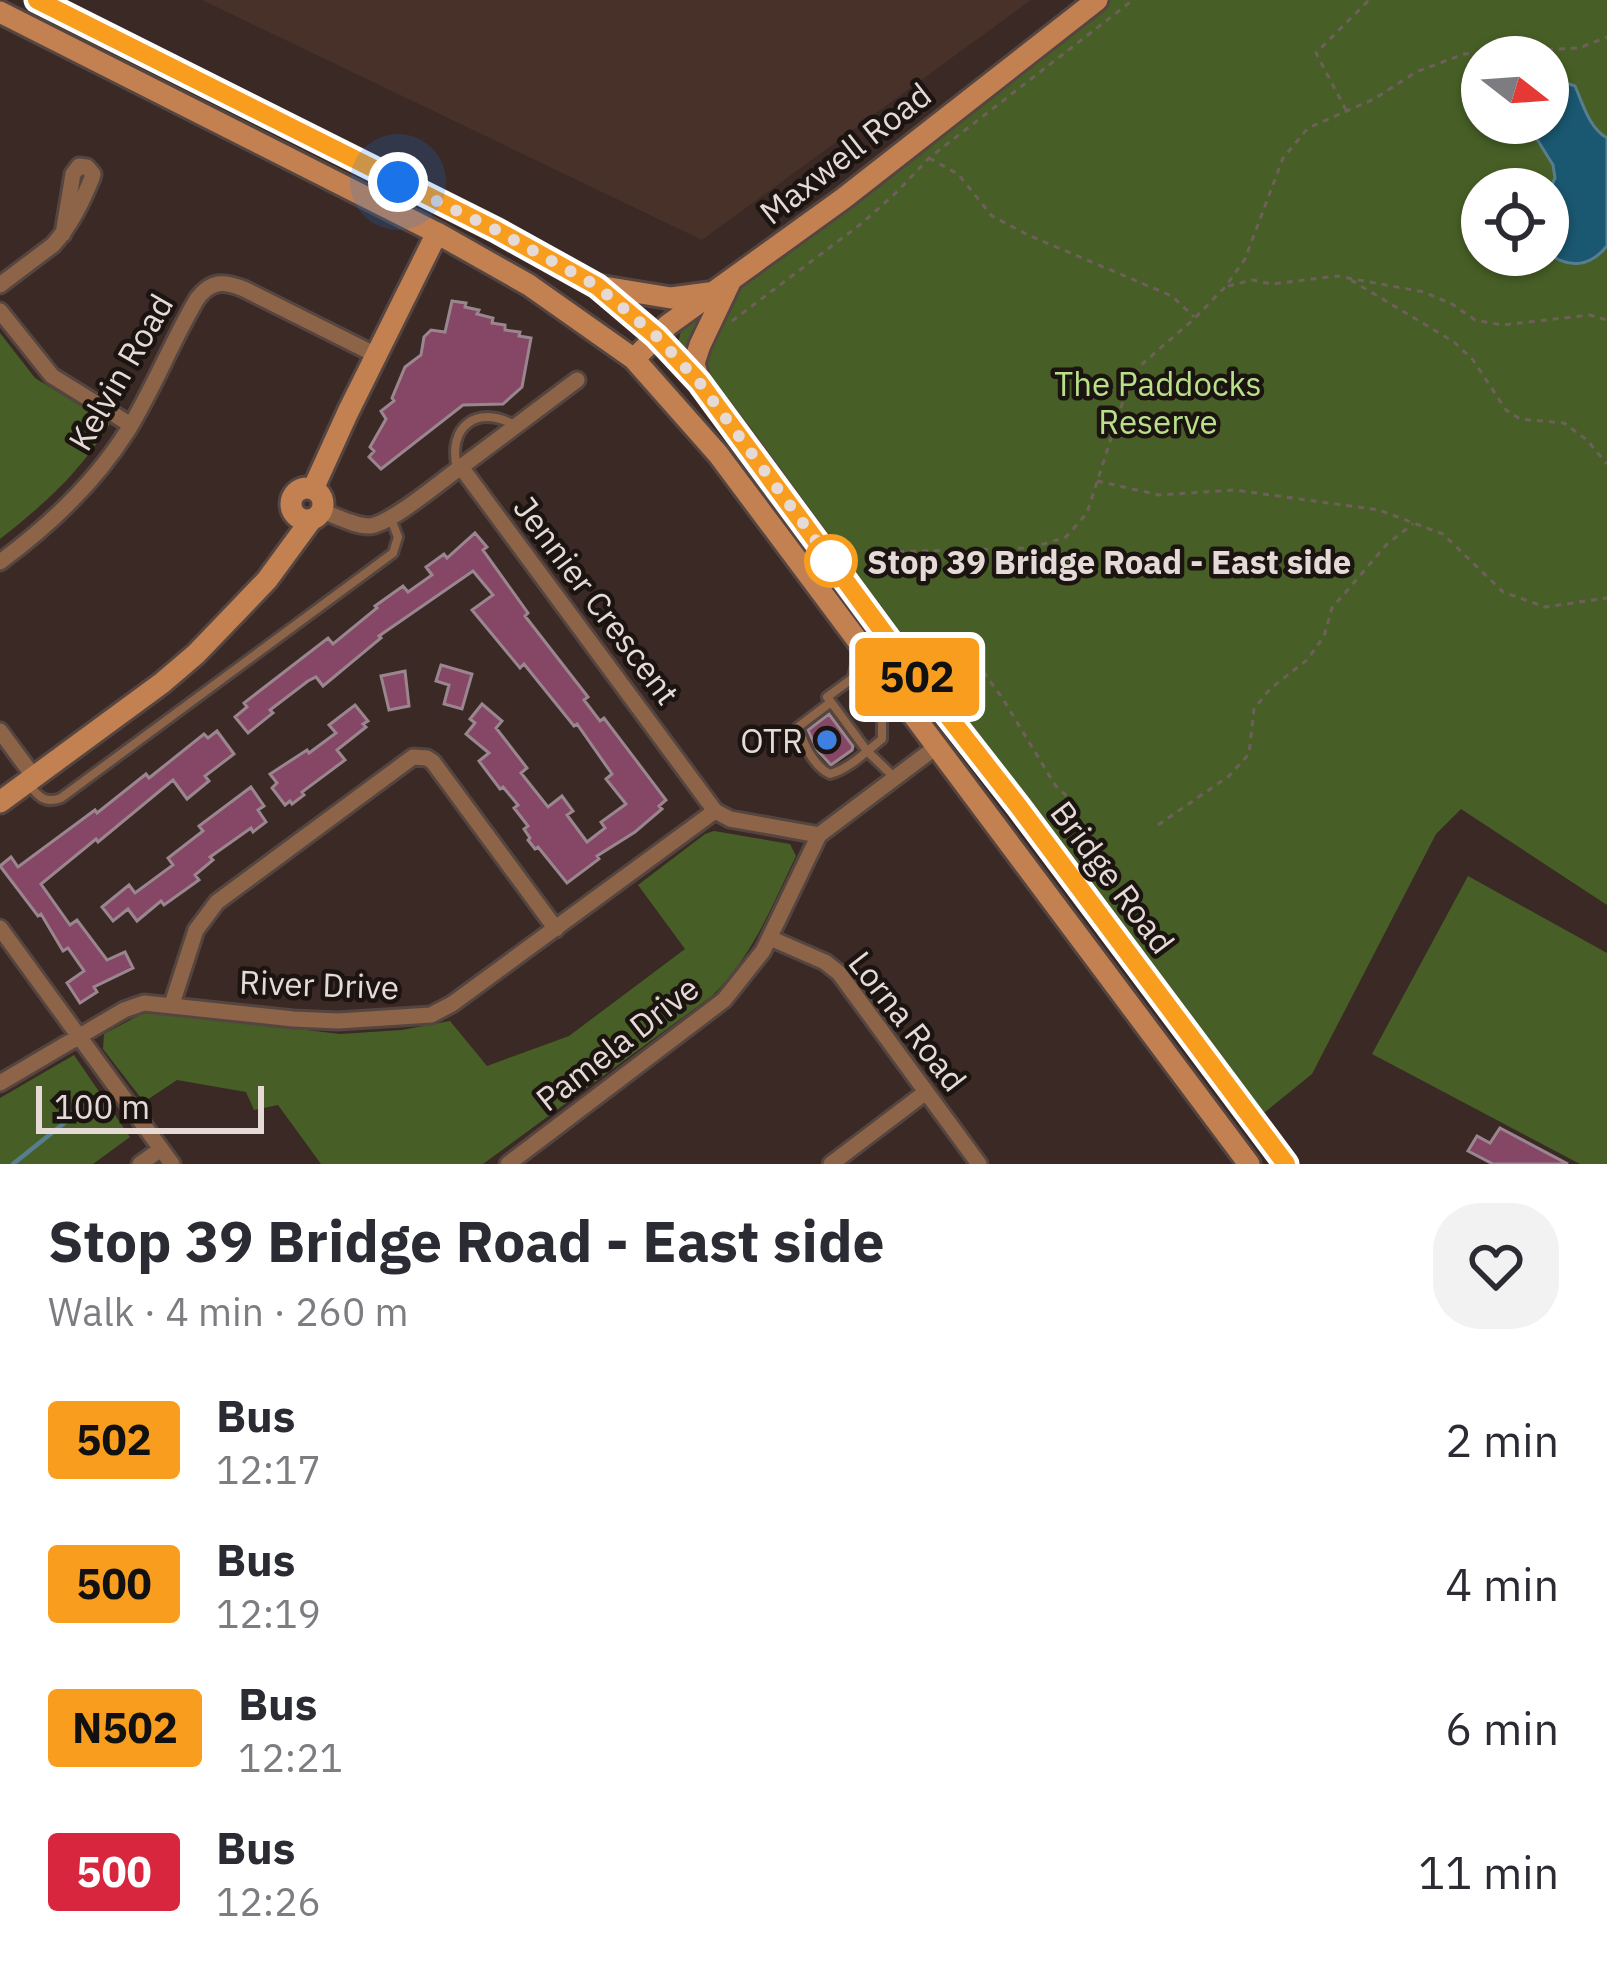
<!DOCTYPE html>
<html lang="en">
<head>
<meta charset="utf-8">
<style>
	:root { --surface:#fff; --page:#f2f2f3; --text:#2b2b33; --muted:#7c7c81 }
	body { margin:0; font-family:"IBM Plex Sans",sans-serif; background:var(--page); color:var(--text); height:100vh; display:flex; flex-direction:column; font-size:45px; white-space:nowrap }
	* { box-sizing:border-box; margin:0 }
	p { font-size:39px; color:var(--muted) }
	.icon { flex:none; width:66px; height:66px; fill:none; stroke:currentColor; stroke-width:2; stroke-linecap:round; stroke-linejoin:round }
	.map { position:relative; height:1164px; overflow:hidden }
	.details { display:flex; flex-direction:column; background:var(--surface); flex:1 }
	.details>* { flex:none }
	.badge { padding:0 24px; border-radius:9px; font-size:42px; line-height:78px }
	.needle { width:78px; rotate:107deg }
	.tools { position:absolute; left:1461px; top:36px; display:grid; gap:24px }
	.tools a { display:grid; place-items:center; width:108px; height:108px; border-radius:50%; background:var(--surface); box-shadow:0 3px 9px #0004; font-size:60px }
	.scale { position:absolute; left:36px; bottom:30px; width:228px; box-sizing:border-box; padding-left:12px; border:6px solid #e5dad6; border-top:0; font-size:33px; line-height:42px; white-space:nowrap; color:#e5dad6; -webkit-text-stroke:9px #1b1411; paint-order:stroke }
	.you { position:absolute; width:60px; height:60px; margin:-30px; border:9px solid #fff; border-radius:50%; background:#1a73e8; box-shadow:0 0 0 18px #1a73e833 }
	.map>.badge { position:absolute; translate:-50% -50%; box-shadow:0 0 0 6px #fff }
	.round { display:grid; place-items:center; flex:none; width:126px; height:126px; border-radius:48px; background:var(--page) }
	.summary { display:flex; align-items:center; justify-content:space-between; height:204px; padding:0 48px }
	h1 { font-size:57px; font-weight:700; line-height:90px }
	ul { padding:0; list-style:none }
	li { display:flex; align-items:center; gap:36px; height:144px; padding:0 48px }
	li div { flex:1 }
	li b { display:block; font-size:45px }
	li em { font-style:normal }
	li .badge { min-width:132px; font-weight:700; text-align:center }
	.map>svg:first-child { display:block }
</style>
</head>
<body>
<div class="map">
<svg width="1607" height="1164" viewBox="0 0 1607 1164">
	<rect width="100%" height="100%" fill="#3a2924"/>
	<!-- built -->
	<path fill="#483129" d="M202,0H1031L702,240Z"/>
	<!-- green -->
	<path fill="#475f26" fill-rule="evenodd" d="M1100,0H1607V905L1461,809L1436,834L1312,1074L1254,1121L676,355L680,334L691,313ZM1482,57H1548V123H1482ZM1482,189H1548V255H1482Z
		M0,333L35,378L110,424C77,475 47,502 0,539Z
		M714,831L790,844L796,856C771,908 753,955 712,996L483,1164H321L278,1105L254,1110L246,1092L177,1080L144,1102L103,1049L104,1034L147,1011L340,1034L402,1030L450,1021L487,1066L569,1036L685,949L638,885L705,834Z
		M1468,876L1607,953V1164H1580L1372,1054Z
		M74,1055L130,1137L93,1164H0V1098Z"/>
	<!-- water -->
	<path fill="#1a5770" stroke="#577e8f" stroke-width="3" d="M1549,77L1575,86C1583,104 1589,128 1607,138V246C1590,267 1569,269 1548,253V193L1555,178L1553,165L1527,123H1548Z"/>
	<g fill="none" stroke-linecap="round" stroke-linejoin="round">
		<!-- stream -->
		<path stroke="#577e8f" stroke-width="4.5" d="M13,1164L73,1116"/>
	</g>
	<!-- building -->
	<path fill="#854765" stroke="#9a868e" stroke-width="3" d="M452,301L466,303L465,307L479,310L477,314L493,318L492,323L505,325V330L520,332L519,336L531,338L522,387L503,404L463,405L381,469L369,457L374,451L370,447L386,419L381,411L394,401L392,398L405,367L421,355L424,337L431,330L445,332Z
		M475,533L487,547L483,550L528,613L525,616L588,697L584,700L600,721L604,718L666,800L659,806L662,809L635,832L597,856L599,859L567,883L538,847L535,849L528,840L530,838L524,829L528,826L514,808L518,805L503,787L500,789L479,761L489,753L466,734L475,723L470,719L482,704L502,721L496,728L527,768L521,773L548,807L562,796L573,811L567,815L587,842L605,828L601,822L626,804L606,779L612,774L577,724L574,726L524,664L520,668L472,610L493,595L473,571L379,636L381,638L323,686L316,677L308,681L270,710L273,713L248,733L235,717L247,707L244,703L328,638L333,644L377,608L375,606L403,586L408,592L432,575L426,567L444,554L447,558Z
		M441,665L472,674L462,709L444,704L449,685L436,681Z
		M405,671L409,706L389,710L381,676Z
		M355,705L368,721L363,724L366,727L337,750L345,760L302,792L304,795L292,804L290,801L285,805L272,788L277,783L270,774L307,750L309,753L336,733L329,725Z
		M829,714L853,746L852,750L831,765L817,750L808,730Z
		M217,731L234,754L205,776L209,781L187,799L173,780L98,842L96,839L41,884L70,925L77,920L107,960L125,952L133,968L94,987L97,992L80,1003L67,983L84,971L68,948L63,951L41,914L38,916L0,866L11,857L18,867L95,810L97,813L146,774L149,778L204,734L208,738Z
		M251,787L264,806L258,810L266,822L253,832L251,828L210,857L213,860L195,875L199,880L164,905L161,901L137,921L128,909L113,921L102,907L129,885L135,893L173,865L168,858L203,831L199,826Z
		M1500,1128L1568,1164H1493L1468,1151L1477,1136L1490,1143Z"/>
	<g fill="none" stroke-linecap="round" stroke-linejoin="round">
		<!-- lane casing -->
		<g stroke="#554540" stroke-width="14">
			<path id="lane" d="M457,468C447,427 477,404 514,425
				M853,678L859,651
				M831,702L798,727C804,744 813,766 830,774C849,769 867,751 882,739V717L853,678L827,697L831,702L867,751L894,777
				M29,785C39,797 45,804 61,798L393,553L398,537L391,519"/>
		</g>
		<!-- street casing -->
		<g stroke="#554540" stroke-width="21">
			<path id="street" d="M0,285L53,245C71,225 82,202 92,178L93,174L87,167L79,166L73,174L63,234
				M0,311L52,376L131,425
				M461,467L577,380
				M322,511C336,516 354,526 369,526C390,525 442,480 461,467L715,811L730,819L819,835
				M0,562C50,525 95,483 128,430C154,388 172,341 197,299C211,280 224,281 244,289L376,355
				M0,731L34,777
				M0,928L172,1164
				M770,938L825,962L839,973L979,1164
				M172,1004L196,930L217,902L413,757L427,758L433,762L556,929
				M0,1083L124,1010L144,1003L293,1019L338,1021L431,1015L452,1004L715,811
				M140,1164L161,1149
				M508,1164L724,1000L763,951L819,835L936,747
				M831,1164L926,1092"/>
		</g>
		<!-- secondary casing -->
		<g stroke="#554540" stroke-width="27">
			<path id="secondary" d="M37,0L496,230L597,286L656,336L699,382L747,445L898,652L1019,807L1286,1164
				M0,12L437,233L529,285L634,359L718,454L1249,1164
				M598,286L671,298L709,293
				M634,359L668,325L844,198L1097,0
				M699,382L694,363L700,345L731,280
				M291 504a16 16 0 1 1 32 0a16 16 0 1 1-32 0Z
				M313,489L348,412L437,233
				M0,802L162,683L196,654L267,580L311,520"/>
		</g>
		<!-- path -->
		<path stroke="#6f5f5b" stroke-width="3" stroke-dasharray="6 6" stroke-linecap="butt" d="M1346,110L1316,53L1369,0
			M929,158L958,174L992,216L1028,235L1172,296L1194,317
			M1351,280L1454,342L1473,360L1506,410L1520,419L1564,423L1587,440L1607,464
			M1228,286L1252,280L1272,284L1337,276L1424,292L1452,304L1475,320L1502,325L1590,315L1607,320
			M732,321L861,224L898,191L929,158L1133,0
			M1097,481L1159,495L1235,490L1379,510L1443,534L1503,592L1545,607L1607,598
			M886,552L1031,548L1066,537L1087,513L1123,401L1141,365L1195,318L1226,286L1245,259L1283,158L1308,128L1374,99L1416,72L1464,54L1579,48L1607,37
			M910,638L971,655L1003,699L1055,785L1076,805
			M1158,825L1229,776L1249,754L1254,709L1270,689L1308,659L1324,636L1332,608L1387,544L1413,524"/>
		<!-- lane -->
		<use href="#lane" stroke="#8d6447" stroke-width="8"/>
		<!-- street -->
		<use href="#street" stroke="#8d6447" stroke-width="15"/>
		<!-- secondary -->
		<use href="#secondary" stroke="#c38151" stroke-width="21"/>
	</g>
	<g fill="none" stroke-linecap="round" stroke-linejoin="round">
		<!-- line casing -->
		<g stroke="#fff" stroke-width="27">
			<path id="line" d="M37,0L496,230L597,286L656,336L699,382L898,652L1019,807L1286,1164"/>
		</g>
		<!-- line -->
		<use href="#line" stroke="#f99d1e" stroke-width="18"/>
		<!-- walk -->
		<path stroke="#e5dad6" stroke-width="12" stroke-dasharray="0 21.6" d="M398,182L496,230L597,286L656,336L699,382L831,561"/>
	</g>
	<!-- markers -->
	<circle fill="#fff" stroke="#f99d1e" stroke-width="6" cx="831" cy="561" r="24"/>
	<circle fill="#3f7fe0" stroke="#1b1411" stroke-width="4.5" cx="827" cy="740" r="12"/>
	<g text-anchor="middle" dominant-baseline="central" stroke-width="9" stroke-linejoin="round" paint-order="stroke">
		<!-- street labels -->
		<g font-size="33" fill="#e5dad6" stroke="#1b1411">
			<text transform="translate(845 153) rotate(-38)">Maxwell Road</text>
			<text transform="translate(120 372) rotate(-60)">Kelvin Road</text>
			<text transform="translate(597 600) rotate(53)">Jennier Crescent</text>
			<text transform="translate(1113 877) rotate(53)">Bridge Road</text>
			<text transform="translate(319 984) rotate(2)">River Drive</text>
			<text transform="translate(908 1021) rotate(52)">Lorna Road</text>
			<text transform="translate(617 1043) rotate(-38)">Pamela Drive</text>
		</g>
		<!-- park labels -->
		<g font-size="33" fill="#b8e089" stroke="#1b1411">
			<text x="1158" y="383">The Paddocks<tspan x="1158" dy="38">Reserve</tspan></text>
		</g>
		<!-- stop labels -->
		<g font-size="33" font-weight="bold" fill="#e5dad6" stroke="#1b1411" text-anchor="start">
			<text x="867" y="561">Stop 39 Bridge Road - East side</text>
		</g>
		<!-- poi labels -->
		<g font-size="33" fill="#e5dad6" stroke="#1b1411" text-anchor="end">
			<text x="803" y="740">OTR</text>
		</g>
	</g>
</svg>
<div class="tools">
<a><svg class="needle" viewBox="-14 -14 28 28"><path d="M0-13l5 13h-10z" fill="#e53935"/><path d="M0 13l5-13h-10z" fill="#7c7c81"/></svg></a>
<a><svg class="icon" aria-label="locate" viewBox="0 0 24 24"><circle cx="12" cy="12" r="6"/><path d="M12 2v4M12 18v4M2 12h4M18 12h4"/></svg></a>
</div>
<div class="scale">100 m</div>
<div class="you" style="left:398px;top:182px"></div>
<b class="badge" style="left:917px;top:677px;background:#f99d1e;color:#111">502</b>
</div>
<section class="details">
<div class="summary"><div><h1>Stop 39 Bridge Road - East side</h1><p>Walk · 4 min · 260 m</p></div><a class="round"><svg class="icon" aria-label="heart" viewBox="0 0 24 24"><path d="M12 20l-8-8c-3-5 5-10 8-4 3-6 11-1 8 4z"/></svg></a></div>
<ul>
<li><span class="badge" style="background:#f99d1e;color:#111">502</span><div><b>Bus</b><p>12:17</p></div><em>2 min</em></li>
<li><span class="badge" style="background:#f99d1e;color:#111">500</span><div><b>Bus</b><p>12:19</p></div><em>4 min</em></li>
<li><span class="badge" style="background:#f99d1e;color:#111">N502</span><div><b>Bus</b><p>12:21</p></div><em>6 min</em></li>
<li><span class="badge" style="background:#d7263d;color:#fff">500</span><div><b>Bus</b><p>12:26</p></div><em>11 min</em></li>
</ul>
</section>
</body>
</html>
